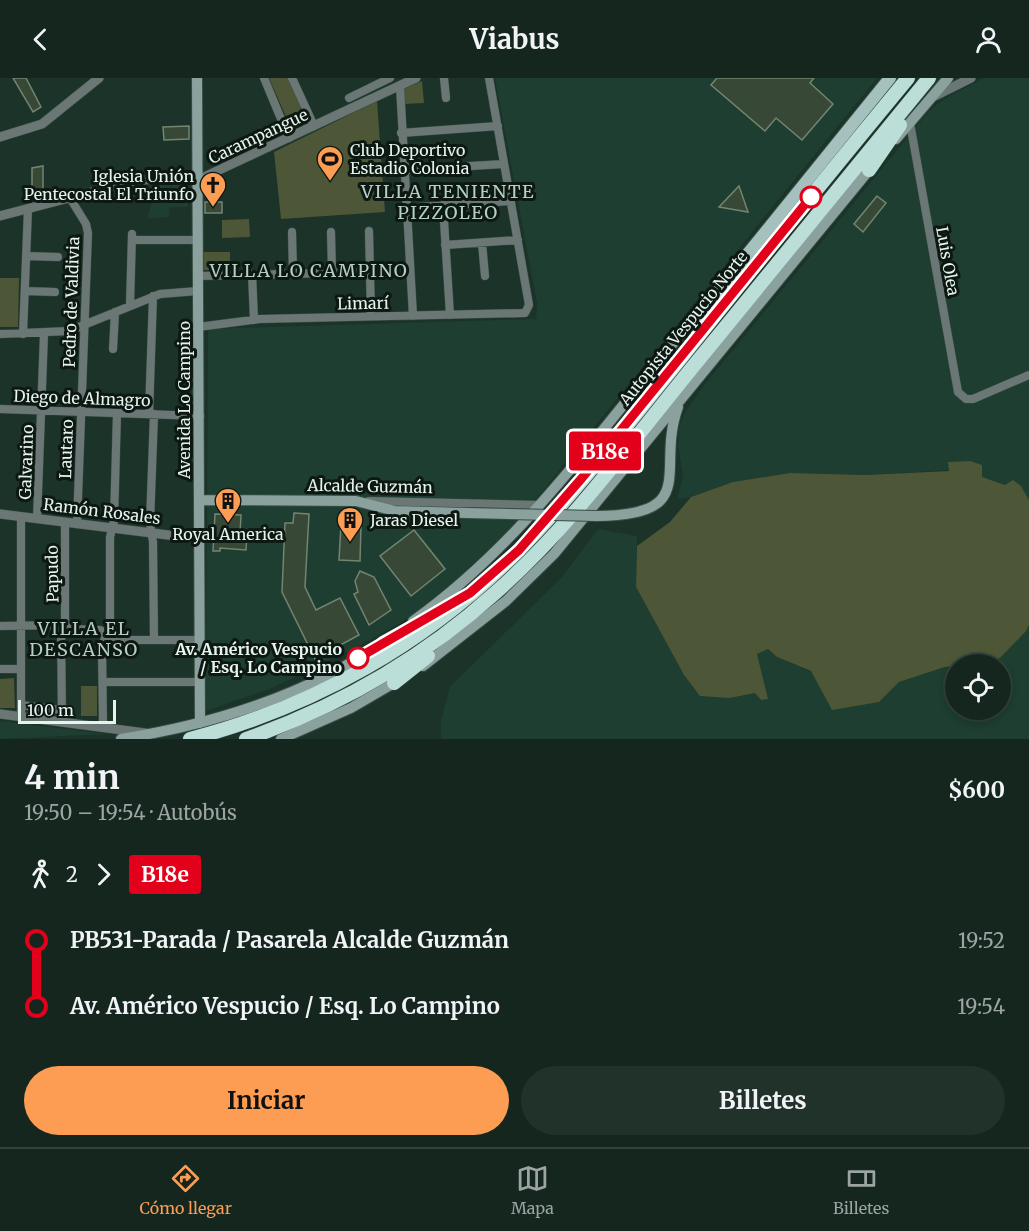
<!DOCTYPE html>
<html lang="es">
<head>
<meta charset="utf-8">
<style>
	:root { --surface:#14261e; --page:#21322b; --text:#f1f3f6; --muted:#9da5a4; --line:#33433c; --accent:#fc9d53 }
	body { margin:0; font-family:Merriweather,serif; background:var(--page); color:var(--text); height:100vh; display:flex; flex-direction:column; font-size:22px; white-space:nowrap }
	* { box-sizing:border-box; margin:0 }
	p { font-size:20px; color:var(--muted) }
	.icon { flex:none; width:33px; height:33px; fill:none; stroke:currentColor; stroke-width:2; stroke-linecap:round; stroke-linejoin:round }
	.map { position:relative; height:661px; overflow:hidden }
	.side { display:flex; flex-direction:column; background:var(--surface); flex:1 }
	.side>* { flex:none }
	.badge { padding:0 12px; border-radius:4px; font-size:21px; line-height:39px }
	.tools { position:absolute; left:945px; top:576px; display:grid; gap:12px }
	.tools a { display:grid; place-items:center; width:66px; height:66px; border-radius:50%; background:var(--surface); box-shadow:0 3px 9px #0003,0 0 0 2px var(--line); font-size:30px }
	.scale { position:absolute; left:18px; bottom:15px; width:98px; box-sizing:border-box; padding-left:6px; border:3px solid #e5f4ed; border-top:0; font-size:16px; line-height:21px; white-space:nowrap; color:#e5f4ed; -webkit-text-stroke:4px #0e1813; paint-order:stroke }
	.map>.badge { position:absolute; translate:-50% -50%; box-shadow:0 0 0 3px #fff }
	.legs { display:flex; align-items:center; gap:9px; height:66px; padding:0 24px; font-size:20px }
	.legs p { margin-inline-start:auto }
	.headline { display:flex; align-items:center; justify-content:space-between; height:102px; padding:0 24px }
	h1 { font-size:33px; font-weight:700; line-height:45px }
	.button { display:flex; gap:12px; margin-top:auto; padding:12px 24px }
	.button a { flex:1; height:69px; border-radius:36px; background:var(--accent); color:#111; font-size:24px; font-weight:700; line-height:69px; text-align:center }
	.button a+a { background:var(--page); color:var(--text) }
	ul { padding:0 24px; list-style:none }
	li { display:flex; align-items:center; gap:21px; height:66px; font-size:22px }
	li i { display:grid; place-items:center; width:9px; height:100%; margin:0 8px; background:currentColor }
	li i::after { content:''; width:15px; height:15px; margin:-8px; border:4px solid; border-radius:50%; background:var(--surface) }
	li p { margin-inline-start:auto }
	li:first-child i { background:linear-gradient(#0000 50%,currentColor 0) }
	li:last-child i { background:linear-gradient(currentColor 50%,#0000 0) }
	header { display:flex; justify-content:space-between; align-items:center; height:78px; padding:0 24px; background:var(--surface); font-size:27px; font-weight:700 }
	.dock { display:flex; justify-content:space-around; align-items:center; height:84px; border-top:2px solid var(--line); background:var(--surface); font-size:16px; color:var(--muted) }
	.dock a { display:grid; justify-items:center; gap:3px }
	.dock .active { color:var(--accent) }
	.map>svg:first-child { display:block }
</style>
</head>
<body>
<header><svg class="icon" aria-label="back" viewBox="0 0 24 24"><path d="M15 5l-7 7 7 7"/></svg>Viabus<svg class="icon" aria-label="person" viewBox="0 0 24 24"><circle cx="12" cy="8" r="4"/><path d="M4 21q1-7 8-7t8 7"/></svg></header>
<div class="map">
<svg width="1029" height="661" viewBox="0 0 1029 661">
	<rect width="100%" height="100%" fill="#1b3328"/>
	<!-- built -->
	<path fill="#1d3e30" d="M495,0H877L519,442L449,509L402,544L361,567L272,610L206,633L208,251L536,241L537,225Z
		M984,0H1029V422L1021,408L1005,407L982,399L948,384L950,392L865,397L790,395L733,404L691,419L677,421L683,397L678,369L679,351L684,336L704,307L930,32L944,21Z
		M156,107H188V129H170L169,139L147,141Z
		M598,451L637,458L636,509L684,597L730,620L755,615L757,576L768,571L777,579L879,624L899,604L946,589L955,590L956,632H1000V586H984L1000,580L1029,547V661H441V642L450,609L561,500Z
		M0,643L108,656L0,661Z"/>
	<!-- green -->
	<path fill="#4d5636" d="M269,0H289L309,44L291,50Z
		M422,3L424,25L404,26L403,11Z
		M377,23L385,134L281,141L274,74Z
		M249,141L250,159L222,160V142Z
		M203,174H230V192H203Z
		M0,200H19L18,249H0Z
		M970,383L982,387V399L1005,407L1013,402L1021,408L1029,422V547L1026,553L1000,580L984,586L945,589L899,604L879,624L832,632L811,593L777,579L768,571L757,576L768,621L761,622L755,615L730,620L700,618L684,597L636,509L637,468L670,444L691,419L733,404L790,395L865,397L949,393L948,384Z
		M14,600L15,630H0V601Z
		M97,608V638H81V608Z"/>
	<!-- building -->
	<path fill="#384836" stroke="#738571" stroke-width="1.5" d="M13,0H26L41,29L33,34Z
		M717,0H814L810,5L833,26L802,62L776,40L765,53L711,7Z
		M189,48V61L164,62L163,49Z
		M43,88V119H32V90Z
		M739,108L748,134L719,129Z
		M877,118L886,125L863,154L854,146Z
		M205,124H222V135H205Z
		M294,435L309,436L305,509L316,532L340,520L359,557L315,581L282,514L285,445H293Z
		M215,436L241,437L240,456H247L246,472L220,470V473H213Z
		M341,446L361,447L360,483L339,482Z
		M414,452L445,491L411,518L380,478Z
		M360,493L374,499L391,532L369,547L354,516L358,514L355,503Z"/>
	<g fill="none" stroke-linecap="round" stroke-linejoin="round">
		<!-- minor casing -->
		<g stroke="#374e44" stroke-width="9">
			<path id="minor" d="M264,0L289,60
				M292,0L314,48
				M444,0L446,20
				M400,8L413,238
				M349,20L390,0
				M910,45L958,314L966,321H973L1029,297
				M401,55L498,48
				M403,92L504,86
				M70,120L86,146L88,155L77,446
				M443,127L450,237
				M405,130L511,123
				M369,153L371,238
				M292,154L293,195
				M331,154L332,195
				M132,162H198
				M482,165L485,198
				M445,167L518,162
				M26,178L58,179
				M252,196L254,242
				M198,198L370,194
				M25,213L55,214
				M130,227L132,156
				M198,249L260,241L525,235L529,227L489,0
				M0,256L69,253L160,216L198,213
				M23,256L28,131
				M113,271L115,234
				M0,331L200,338
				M149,336L153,218
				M369,423L540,427
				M21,439V638
				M37,441L44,256
				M65,547V444
				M0,548L65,547L70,551L100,552L117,562H200
				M61,548L62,644
				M154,562L153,464L150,445L154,336
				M0,591H21
				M103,604H200
				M21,627L61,632
				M103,649L102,568L110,547V459L114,443L117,335"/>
		</g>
		<!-- tertiary casing -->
		<g stroke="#374e44" stroke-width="10">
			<path id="tertiary" d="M935,18L971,0
				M0,59L42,46L99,0
				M0,138L138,102L204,99L416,0
				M0,436L200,461
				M0,636L145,655"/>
		</g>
		<!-- secondary casing -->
		<g stroke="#374e44" stroke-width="12">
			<path id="secondary" d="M197,0L200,645
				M896,61L948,0
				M200,422L356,423L395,433L467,435
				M597,438C702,437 655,392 678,329
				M413,543C527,462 609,340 699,234
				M423,588L506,523L554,476L874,86
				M121,661C214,646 310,616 388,561
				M281,661L351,630L399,602"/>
		</g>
		<!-- primary casing -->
		<g stroke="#374e44" stroke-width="14">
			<path id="primary" d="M733,194L890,0"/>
		</g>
		<!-- motorway casing -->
		<g stroke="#374e44" stroke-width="15">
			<path id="motorway" d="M869,92L900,47
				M695,249L733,194
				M383,565L427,541
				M394,605L428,578
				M190,661C314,629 426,565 516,475C576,415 627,346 681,280C756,186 831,93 908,0
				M246,661C337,629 423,580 495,515C571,448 632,363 696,285C773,190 851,95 929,0"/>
		</g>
		<!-- minor -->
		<use href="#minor" stroke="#6a7775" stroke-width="8"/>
		<!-- tertiary -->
		<use href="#tertiary" stroke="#6a7775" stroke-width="9"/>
		<!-- secondary -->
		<use href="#secondary" stroke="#8ba19d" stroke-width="10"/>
		<!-- primary -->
		<use href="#primary" stroke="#a5c1bd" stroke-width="12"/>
		<!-- motorway -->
		<use href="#motorway" stroke="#bcded9" stroke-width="14"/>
		<!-- secondary-bridge casing -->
		<g stroke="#374e44" stroke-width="12" stroke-linecap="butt">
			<path id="secondary-bridge" d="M467,435L597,438"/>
		</g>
		<!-- secondary-bridge -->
		<use href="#secondary-bridge" stroke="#8ba19d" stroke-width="10"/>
	</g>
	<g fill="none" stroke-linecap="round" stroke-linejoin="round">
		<!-- line-1 casing -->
		<g stroke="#fff" stroke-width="14">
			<path id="line-1" d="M358,580L470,515L519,472L582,400L811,119"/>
		</g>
		<!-- line-1 -->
		<use href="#line-1" stroke="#e2001a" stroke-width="9"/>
	</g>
	<!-- icons -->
	<defs>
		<g id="stadium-pin" transform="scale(1.35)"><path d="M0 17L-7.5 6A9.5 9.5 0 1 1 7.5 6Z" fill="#fc9d53" stroke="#0e1813"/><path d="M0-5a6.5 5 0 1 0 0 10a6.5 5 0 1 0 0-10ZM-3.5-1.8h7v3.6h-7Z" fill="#111"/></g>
		<g id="church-pin" transform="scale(1.35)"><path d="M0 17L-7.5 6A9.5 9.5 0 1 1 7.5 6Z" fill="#fc9d53" stroke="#0e1813"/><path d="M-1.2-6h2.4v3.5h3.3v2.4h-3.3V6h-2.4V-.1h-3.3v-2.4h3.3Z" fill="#111"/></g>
		<g id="building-pin" transform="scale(1.35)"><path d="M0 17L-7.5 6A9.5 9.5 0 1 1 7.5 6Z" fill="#fc9d53" stroke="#0e1813"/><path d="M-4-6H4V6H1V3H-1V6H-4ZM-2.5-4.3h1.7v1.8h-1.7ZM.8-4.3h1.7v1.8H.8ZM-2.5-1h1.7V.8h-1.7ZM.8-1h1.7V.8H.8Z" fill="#111"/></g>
	</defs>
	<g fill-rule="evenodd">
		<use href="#stadium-pin" x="330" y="81"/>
		<use href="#church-pin" x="213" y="107"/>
		<use href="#building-pin" x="228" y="423"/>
		<use href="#building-pin" x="350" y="442"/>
	</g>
	<!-- markers -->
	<g fill="#fff" stroke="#e2001a" stroke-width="3">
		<circle cx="811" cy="119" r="10"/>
		<circle cx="358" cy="580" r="10"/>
	</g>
	<g text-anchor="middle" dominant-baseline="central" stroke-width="6" stroke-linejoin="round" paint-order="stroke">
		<!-- street labels -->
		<g font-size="16" fill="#e5f4ed" stroke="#0e1813">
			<text transform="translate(258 58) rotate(-25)">Carampangue</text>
			<text transform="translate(948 183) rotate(80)">Luis Olea</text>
			<text transform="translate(71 224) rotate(-88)">Pedro de Valdivia</text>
			<text transform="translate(363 225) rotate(-1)">Limarí</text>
			<text transform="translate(683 250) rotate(-51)">Autopista Vespucio Norte</text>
			<text transform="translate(82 320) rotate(2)">Diego de Almagro</text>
			<text transform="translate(184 322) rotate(-90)">Avenida Lo Campino</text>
			<text transform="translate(66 371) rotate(-88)">Lautaro</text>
			<text transform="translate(26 384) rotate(-88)">Galvarino</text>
			<text transform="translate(370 408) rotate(1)">Alcalde Guzmán</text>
			<text transform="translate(102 433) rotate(7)">Ramón Rosales</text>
			<text transform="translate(52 496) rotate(-91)">Papudo</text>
		</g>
		<!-- poi labels -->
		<g font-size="16" fill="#e5f4ed" stroke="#0e1813" text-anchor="start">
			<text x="350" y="72">Club Deportivo<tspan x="350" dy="18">Estadio Colonia</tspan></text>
			<text x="194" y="98" text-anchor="end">Iglesia Unión<tspan x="194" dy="18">Pentecostal El Triunfo</tspan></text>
			<text x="370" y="442">Jaras Diesel</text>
			<text x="228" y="456" text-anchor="middle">Royal America</text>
		</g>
		<!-- stop labels -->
		<g font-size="16" font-weight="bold" fill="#e5f4ed" stroke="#0e1813" text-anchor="end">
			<text x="342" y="571">Av. Américo Vespucio<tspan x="342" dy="18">/ Esq. Lo Campino</tspan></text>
		</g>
		<!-- neighbourhood labels -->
		<g font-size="18" letter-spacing="1.5" fill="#b4d0c2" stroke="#0e1813">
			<text x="448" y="113">VILLA TENIENTE<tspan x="448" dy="21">PIZZOLEO</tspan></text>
			<text x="309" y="192">VILLA LO CAMPINO</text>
			<text x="84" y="550">VILLA EL<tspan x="84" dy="21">DESCANSO</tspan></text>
		</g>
	</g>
</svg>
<div class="tools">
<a><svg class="icon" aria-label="locate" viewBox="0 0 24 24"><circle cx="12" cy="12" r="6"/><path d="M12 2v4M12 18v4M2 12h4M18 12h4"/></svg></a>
</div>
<div class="scale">100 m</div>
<b class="badge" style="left:605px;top:373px;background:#e2001a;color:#fff">B18e</b>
</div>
<section class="side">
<div class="headline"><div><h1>4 min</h1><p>19:50 – 19:54 · Autobús</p></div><b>$600</b></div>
<div class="legs"><svg class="icon" aria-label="walk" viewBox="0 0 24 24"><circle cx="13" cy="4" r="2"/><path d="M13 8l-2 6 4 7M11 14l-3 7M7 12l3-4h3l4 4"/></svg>2<svg class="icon" aria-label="forward" viewBox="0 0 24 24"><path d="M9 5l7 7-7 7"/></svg><b class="badge" style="background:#e2001a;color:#fff">B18e</b></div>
<ul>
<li><i style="color:#e2001a"></i><b>PB531-Parada / Pasarela Alcalde Guzmán</b><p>19:52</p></li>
<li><i style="color:#e2001a"></i><b>Av. Américo Vespucio / Esq. Lo Campino</b><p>19:54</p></li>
</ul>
<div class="button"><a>Iniciar</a><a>Billetes</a></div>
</section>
<nav class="dock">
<a class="active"><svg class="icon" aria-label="directions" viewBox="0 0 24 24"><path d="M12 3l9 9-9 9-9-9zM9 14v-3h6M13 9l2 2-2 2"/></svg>Cómo llegar</a>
<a><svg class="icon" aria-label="map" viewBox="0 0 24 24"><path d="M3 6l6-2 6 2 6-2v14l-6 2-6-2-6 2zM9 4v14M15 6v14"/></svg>Mapa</a>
<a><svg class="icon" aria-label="tickets" viewBox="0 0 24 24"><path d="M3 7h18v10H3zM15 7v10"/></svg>Billetes</a>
</nav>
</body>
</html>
